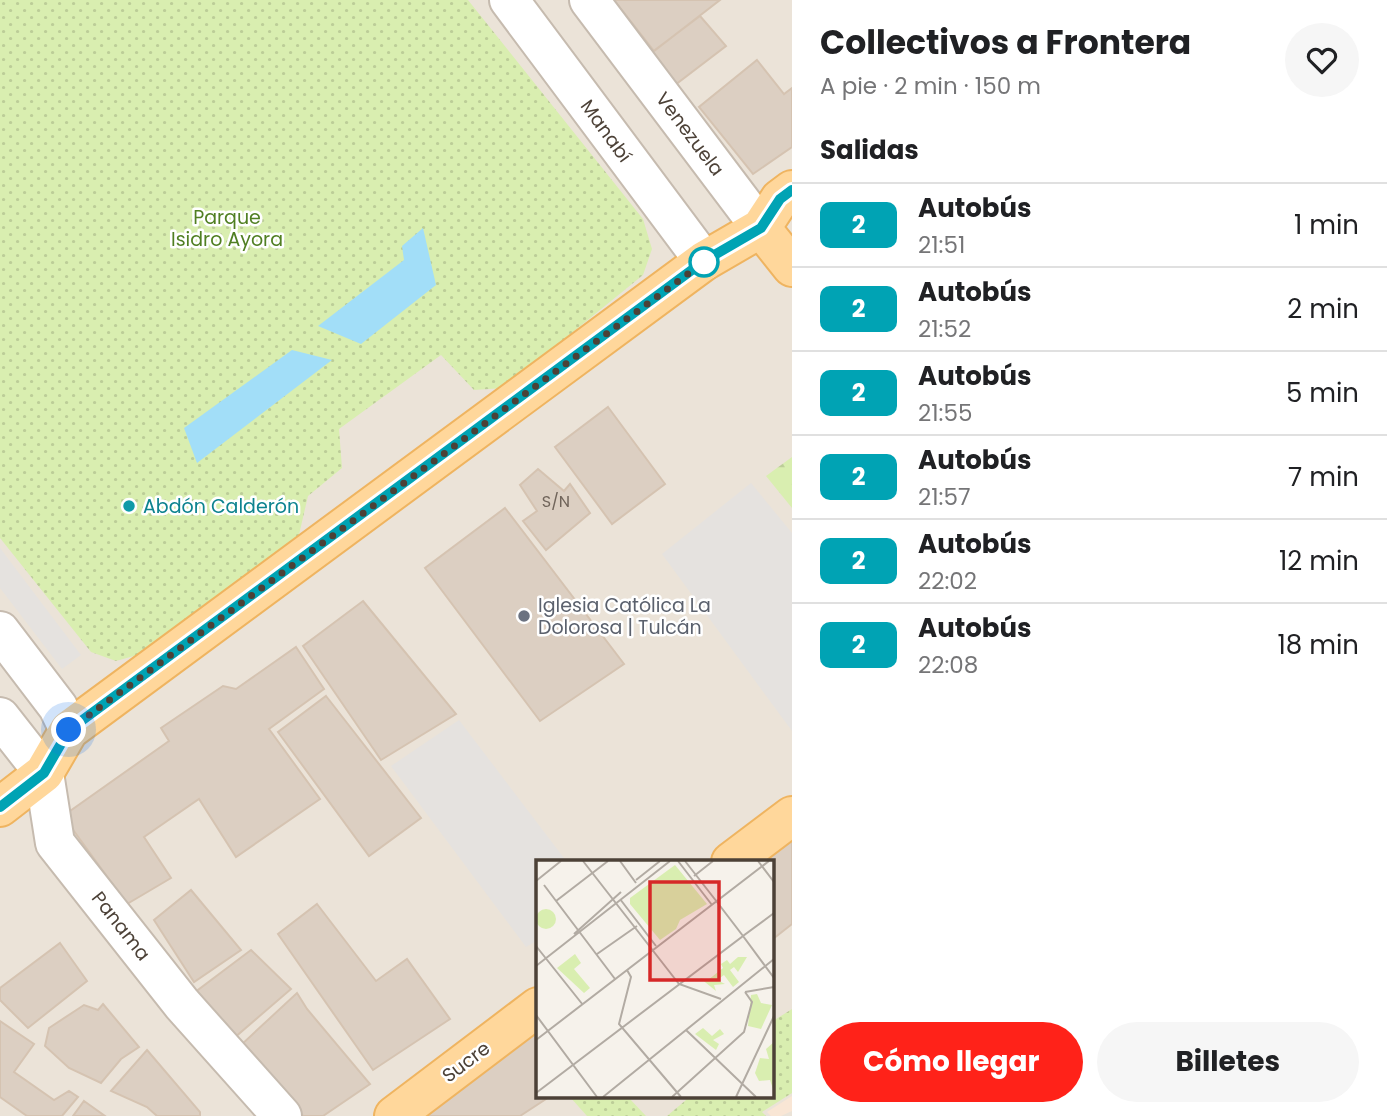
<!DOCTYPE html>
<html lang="es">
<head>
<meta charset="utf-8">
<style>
	:root { --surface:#fff; --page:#f6f6f6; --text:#202124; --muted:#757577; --line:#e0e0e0; --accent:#ff2219 }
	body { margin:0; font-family:Poppins,sans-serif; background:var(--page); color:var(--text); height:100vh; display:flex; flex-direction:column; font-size:26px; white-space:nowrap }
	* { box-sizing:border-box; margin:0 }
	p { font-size:23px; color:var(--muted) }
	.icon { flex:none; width:38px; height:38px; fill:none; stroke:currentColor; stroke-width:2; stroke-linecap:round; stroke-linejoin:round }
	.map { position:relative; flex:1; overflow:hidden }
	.details { display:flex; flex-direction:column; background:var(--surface); width:595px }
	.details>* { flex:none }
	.badge { padding:0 14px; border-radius:10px; font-size:24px; line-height:46px }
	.you { position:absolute; width:35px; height:35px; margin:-18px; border:5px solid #fff; border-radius:50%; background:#1a73e8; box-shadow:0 0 0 10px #1a73e833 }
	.map>.badge { position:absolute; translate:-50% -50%; box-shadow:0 0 0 4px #fff }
	h2 { padding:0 28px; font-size:26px; line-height:63px }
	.round { display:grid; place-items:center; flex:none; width:74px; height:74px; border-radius:37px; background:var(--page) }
	.summary { display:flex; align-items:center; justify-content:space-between; height:119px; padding:0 28px }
	h1 { font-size:33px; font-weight:700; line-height:52px }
	.button { display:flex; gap:14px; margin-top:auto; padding:14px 28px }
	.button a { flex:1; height:80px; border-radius:42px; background:var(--accent); color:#fff; font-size:28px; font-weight:700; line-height:80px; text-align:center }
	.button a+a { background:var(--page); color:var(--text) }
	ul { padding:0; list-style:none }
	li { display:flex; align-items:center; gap:21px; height:84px; padding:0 28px; border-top:2px solid var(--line) }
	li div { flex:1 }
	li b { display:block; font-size:26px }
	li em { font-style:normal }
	li .badge { min-width:77px; font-weight:700; text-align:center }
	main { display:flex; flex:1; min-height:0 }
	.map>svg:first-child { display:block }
</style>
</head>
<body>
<main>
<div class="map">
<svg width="792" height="1116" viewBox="0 0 792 1116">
	<defs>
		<pattern id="grass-dots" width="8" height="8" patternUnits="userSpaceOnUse" patternTransform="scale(1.75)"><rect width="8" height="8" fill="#d9eeb0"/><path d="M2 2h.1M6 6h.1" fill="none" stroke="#bccd98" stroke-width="1.8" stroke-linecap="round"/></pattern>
		<pattern id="forest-firs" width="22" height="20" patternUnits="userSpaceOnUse" patternTransform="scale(1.75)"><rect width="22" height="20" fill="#d9eeb0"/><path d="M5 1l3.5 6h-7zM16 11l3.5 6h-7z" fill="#bccd98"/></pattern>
	</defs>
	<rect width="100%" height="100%" fill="#f6f2eb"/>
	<!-- residential -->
	<path fill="#ebe3d8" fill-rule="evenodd" d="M0,0H792V1116H0ZM538,862H773V1097H538Z"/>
	<!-- commercial -->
	<path fill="#f9e6d5" d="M792,1096V1111L781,1116H771L767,1112Z"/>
	<!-- grass -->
	<path fill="url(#grass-dots)" d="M0,0H468L643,219L652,249L643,275L504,388L474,390L441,355L339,429L342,468L308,496L298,539L141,654L116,661L91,652L0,538Z
		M792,1009V1093L762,1112L766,1116H667L686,1100L684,1097H773V1021Z
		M570,1097H628L646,1116H587Z"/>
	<!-- forest -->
	<path fill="url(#forest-firs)" d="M792,457V508L766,476Z"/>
	<!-- parking -->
	<path fill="#e5e2df" d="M751,483L792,533V731L662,554Z
		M0,548L81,655L62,669L0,588Z
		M459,720L567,862H538V940L526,947L391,766Z"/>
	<!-- water -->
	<path fill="#a2def8" d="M423,228L436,285L361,344L318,326L404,260L402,246Z
		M292,350L332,360L197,463L184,428Z"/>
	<!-- building -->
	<path fill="#dccfc2" stroke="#d5c3b1" stroke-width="2" d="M614,0H720L654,51Z
		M700,16L726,46L671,88L647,56Z
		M757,60L784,94L792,88V147L753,174L699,107Z
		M608,407L665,484L612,524L555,447Z
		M538,469L564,491L570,484L590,513L546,550L523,521L537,511L520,485Z
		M505,508L624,664L540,721L425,568Z
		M363,601L456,714L381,760L303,646Z
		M296,647L324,689L269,729L320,799L236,857L199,799L144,837L171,878L127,904L63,816L169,741L161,728L223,686L236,689Z
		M326,696L421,818L369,856L278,732Z
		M792,840V924L773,939V862H759Z
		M191,890L241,950L194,982L154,920Z
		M317,904L376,981L407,959L450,1019L373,1070L278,934Z
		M60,943L87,981L28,1028L0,1000V988Z
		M251,950L291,989L234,1038L194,993Z
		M297,993L307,1009L370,1084L323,1116H303L240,1046Z
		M103,1004L139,1047L121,1059L101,1083L69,1068L45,1046L49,1028L84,1005L98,1010Z
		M0,1021L34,1044L14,1072L54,1100L69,1091L78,1097L62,1116H27L0,1097Z
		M538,1027V1097H549L520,1116H421Z
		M147,1050L200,1112V1116H157L147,1107L111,1091Z
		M84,1101L105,1116H73Z"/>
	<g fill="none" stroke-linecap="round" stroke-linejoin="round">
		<!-- minor casing -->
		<g stroke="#c6bbaf" stroke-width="42">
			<path id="minor" d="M509,0L704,261
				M589,0L761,228
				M0,631L58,707L69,730
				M0,717L44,773L55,843L182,1004L282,1116"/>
		</g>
		<!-- primary casing -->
		<g stroke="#efb460" stroke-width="42">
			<path id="primary" d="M761,228L792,267
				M0,807L44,773L69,730L704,261L761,228L780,199L792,190
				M731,862L792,816
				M394,1116L538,1007"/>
		</g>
		<!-- minor -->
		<use href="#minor" stroke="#fff" stroke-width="38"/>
		<!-- primary -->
		<use href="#primary" stroke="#ffd79b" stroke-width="38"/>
	</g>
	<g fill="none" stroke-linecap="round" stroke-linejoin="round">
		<!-- line casing -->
		<g stroke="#fff" stroke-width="16">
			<path id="line" d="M0,807L44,773L69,730L704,261L761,228L780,199L792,190"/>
		</g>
		<!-- line -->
		<use href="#line" stroke="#00a3b4" stroke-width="10"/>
		<!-- walk -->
		<path stroke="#4c4137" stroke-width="7" stroke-dasharray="0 12.6" d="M69,730L704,262"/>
	</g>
	<!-- markers -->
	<circle fill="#fff" stroke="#00a3b4" stroke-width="3.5" cx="704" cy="262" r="14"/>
	<circle fill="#0f9aa8" stroke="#fff" stroke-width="2.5" cx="129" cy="506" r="7"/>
	<circle fill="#6b7280" stroke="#fff" stroke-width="2.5" cx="524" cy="616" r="7"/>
	<g text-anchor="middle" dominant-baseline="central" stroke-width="5" stroke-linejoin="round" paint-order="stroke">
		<!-- number labels -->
		<g font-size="16" fill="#70645a">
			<text x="556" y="501">S/N</text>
		</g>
		<!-- street labels -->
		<g font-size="19" fill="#4c4137" stroke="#fff">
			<text transform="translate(606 131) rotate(54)">Manabí</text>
			<text transform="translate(690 134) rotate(53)">Venezuela</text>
			<text transform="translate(121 926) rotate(52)">Panama</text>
			<text transform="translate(466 1062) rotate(-37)">Sucre</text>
		</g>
		<!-- park labels -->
		<g font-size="19" fill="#507f22" stroke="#fff">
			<text x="227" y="217">Parque<tspan x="227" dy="22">Isidro Ayora</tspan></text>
		</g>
		<!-- culture labels -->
		<g font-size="19" fill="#0d838f" stroke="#fff" text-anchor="start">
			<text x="143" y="506">Abdón Calderón</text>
		</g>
		<!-- worship labels -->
		<g font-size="19" fill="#5b616d" stroke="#fff" text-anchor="start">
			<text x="538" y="605">Iglesia Católica La<tspan x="538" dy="22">Dolorosa | Tulcán</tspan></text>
		</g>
	</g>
	<!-- overview -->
	<g transform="translate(536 860)">
		<rect width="238" height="238" fill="#f6f2eb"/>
		<path d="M139,5L171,44L144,60L140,69L124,80L94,44V38ZM39,94L45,103L38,109L54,128L48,133L21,108ZM202,97H211L202,112L198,107L194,110L203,122L197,127L188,115L181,120L189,124L178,125L180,131L164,118L172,120L187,108L185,104L191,100L194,104ZM221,134L225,143L236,145L225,169L212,166L215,135ZM167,168L176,176L184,169L188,174L177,180L183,184L180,190L159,174ZM238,182V223L237,229L234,220L223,221L219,213L224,198L233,199L230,189Z" fill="#d9eeb0"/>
		<path d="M0 59a10 10 0 1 1 20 0a10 10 0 1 1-20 0Z" fill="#d9eeb0"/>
		<path fill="none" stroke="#b2aba3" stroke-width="2" d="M47,1L143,124L185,139M84,1L100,23M142,1L176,45M149,1L181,42M222,1L238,22M158,16L177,1M100,20L124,1M0,21L25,1M8,25L79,119M84,39L120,86M20,41L72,1M238,53L207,76L238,118M38,74L85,32M0,86L47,145M61,94L101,66M0,106L134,1M91,110L95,117L83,164L145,237M209,132L238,127M0,155L61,237M150,170L220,237M0,180L233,1M0,233L207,76L181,42M67,237L238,99M136,237L208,172L216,142L209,132M200,237L238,156"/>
		<path fill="#d62828" fill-opacity="0.15" stroke="#d62828" stroke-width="3.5" d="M114,22H183V120H114Z"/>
		<rect width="238" height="238" fill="none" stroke="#4c4137" stroke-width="3.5"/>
	</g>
</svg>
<div class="you" style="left:69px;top:730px"></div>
</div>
<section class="details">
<div class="summary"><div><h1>Collectivos a Frontera</h1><p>A pie · 2 min · 150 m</p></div><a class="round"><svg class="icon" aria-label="heart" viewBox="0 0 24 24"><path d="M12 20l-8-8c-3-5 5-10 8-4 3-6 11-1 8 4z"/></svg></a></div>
<h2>Salidas</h2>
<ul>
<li><span class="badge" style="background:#00a3b4;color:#fff">2</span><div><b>Autobús</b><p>21:51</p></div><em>1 min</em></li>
<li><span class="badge" style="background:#00a3b4;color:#fff">2</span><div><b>Autobús</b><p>21:52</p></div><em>2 min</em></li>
<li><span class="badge" style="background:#00a3b4;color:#fff">2</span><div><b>Autobús</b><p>21:55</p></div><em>5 min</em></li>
<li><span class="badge" style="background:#00a3b4;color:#fff">2</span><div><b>Autobús</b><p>21:57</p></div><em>7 min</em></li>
<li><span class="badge" style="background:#00a3b4;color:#fff">2</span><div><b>Autobús</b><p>22:02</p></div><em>12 min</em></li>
<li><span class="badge" style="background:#00a3b4;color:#fff">2</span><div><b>Autobús</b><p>22:08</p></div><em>18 min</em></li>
</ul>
<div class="button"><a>Cómo llegar</a><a>Billetes</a></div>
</section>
</main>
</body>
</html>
